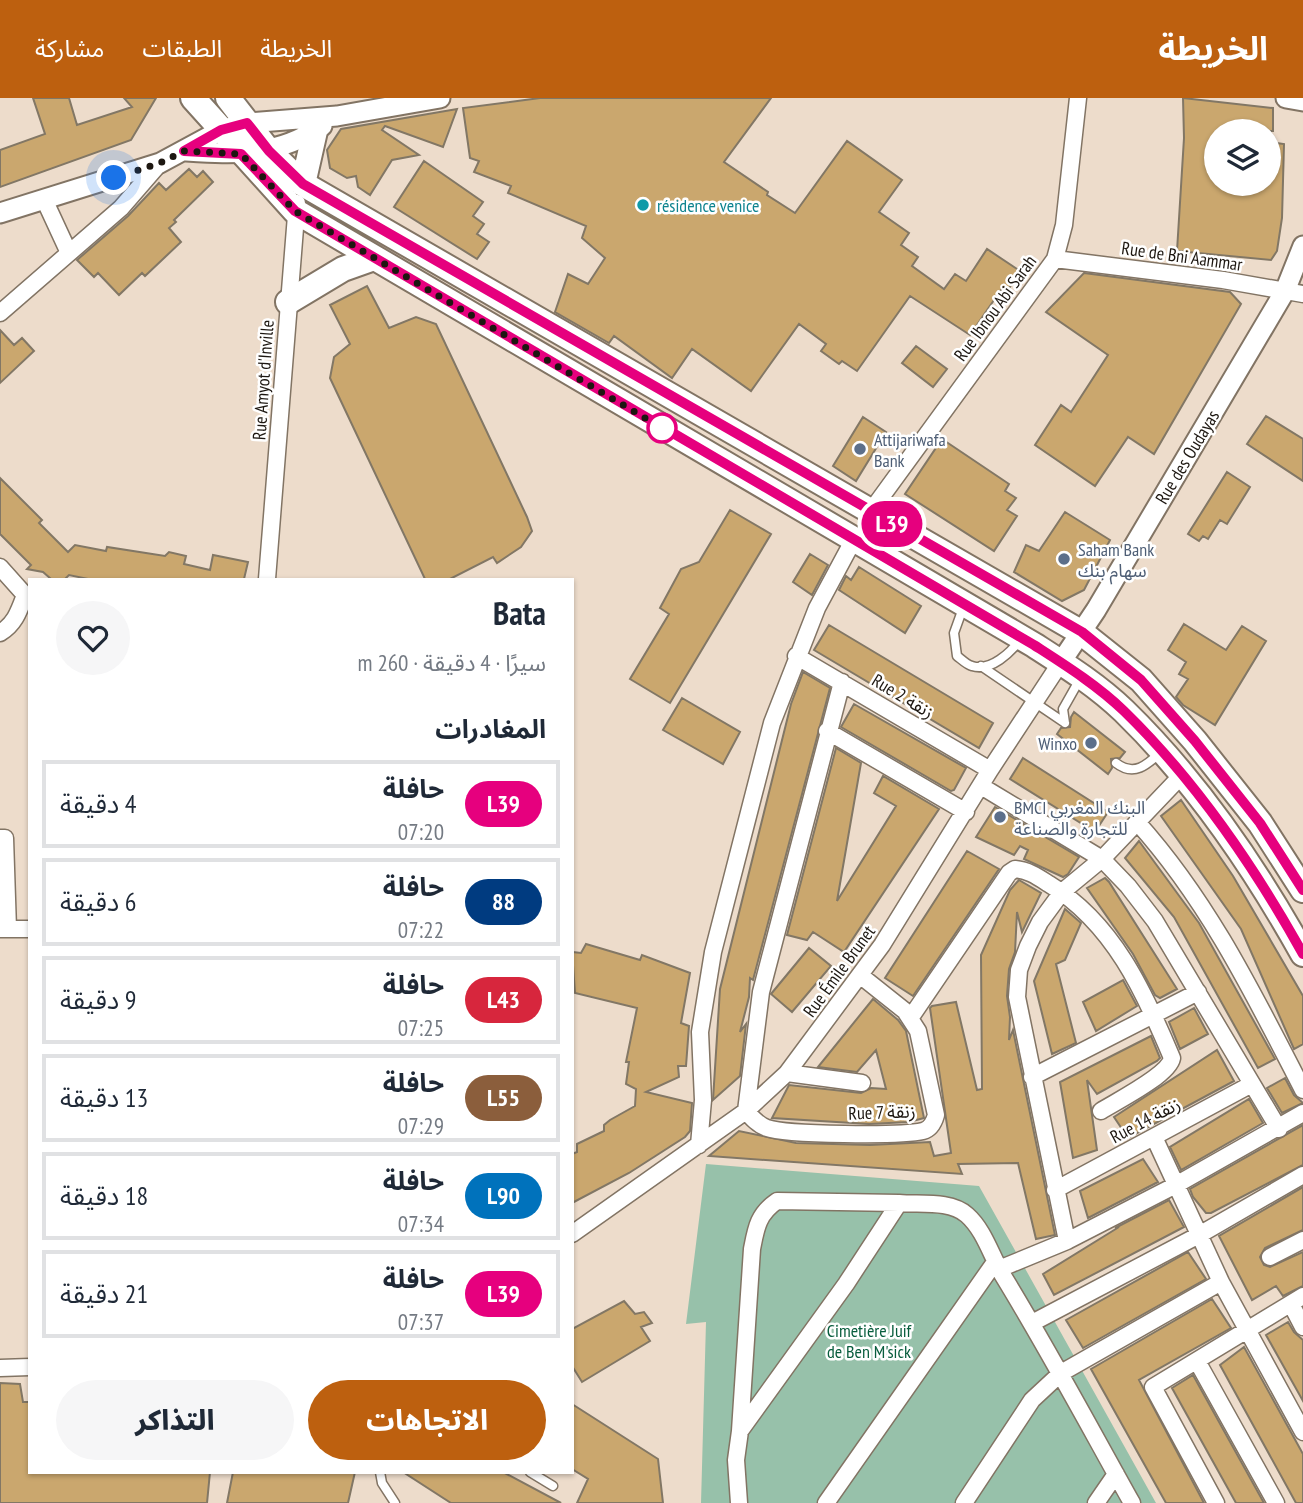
<!DOCTYPE html>
<html lang="ar">
<head>
<meta charset="utf-8">
<style>
	:root { --surface:#fff; --page:#f6f6f7; --text:#1f2937; --muted:#747a83; --line:#e0e1e3; --accent:#bd600f }
	body { margin:0; font-family:"PT Sans Narrow","Noto Sans Arabic",sans-serif; background:var(--page); color:var(--text); direction:rtl; height:100vh; display:flex; flex-direction:column; font-size:26px; white-space:nowrap }
	* { box-sizing:border-box; margin:0 }
	p { font-size:23px; color:var(--muted) }
	.icon { flex:none; width:38px; height:38px; fill:none; stroke:currentColor; stroke-width:2; stroke-linecap:round; stroke-linejoin:round }
	.map { position:relative; flex:1; overflow:hidden; direction:ltr }
	.details { position:absolute; left:28px; top:480px; width:546px; height:896px; display:flex; flex-direction:column; background:var(--surface); border-radius:0px; box-shadow:0 2px 5px #0004; direction:rtl }
	.details>* { flex:none }
	.badge { padding:0 14px; border-radius:23px; font-size:24px; line-height:46px }
	.fabs { position:absolute; left:1204px; top:21px; display:grid; gap:14px }
	.fabs a { display:grid; place-items:center; width:77px; height:77px; border-radius:50%; background:var(--surface); box-shadow:0 2px 5px #0004; font-size:35px }
	.you { position:absolute; width:35px; height:35px; margin:-18px; border:5px solid #fff; border-radius:50%; background:#1a73e8; box-shadow:0 0 0 10px #1a73e833 }
	.map>.badge { position:absolute; translate:-50% -50%; box-shadow:0 0 0 4px #fff }
	h2 { padding:0 28px; font-size:26px; line-height:63px }
	.round { display:grid; place-items:center; flex:none; width:74px; height:74px; border-radius:37px; background:var(--page) }
	.overview { display:flex; align-items:center; justify-content:space-between; height:119px; padding:0 28px }
	h1 { font-size:33px; font-weight:800; line-height:52px }
	.primary-button { display:flex; gap:14px; margin-top:auto; padding:14px 28px }
	.primary-button a { flex:1; height:80px; border-radius:42px; background:var(--accent); color:#fff; font-size:28px; font-weight:800; line-height:80px; text-align:center }
	.primary-button a+a { background:var(--page); color:var(--text) }
	ul { padding:0; list-style:none }
	li { display:flex; align-items:center; gap:21px; height:88px; margin:0 14px 10px; padding:0 14px; border:4px solid var(--line); border-radius:0px }
	li div { flex:1 }
	li b { display:block; font-size:26px }
	li em { font-style:normal }
	li .badge { min-width:77px; font-weight:700; text-align:center }
	header { display:flex; align-items:center; gap:42px; box-sizing:border-box; height:98px; padding:0 35px; background:var(--accent); color:#fff }
	header strong { font-size:33px }
	nav { display:flex; gap:38px; margin-inline-start:auto; font-size:24px }
	.map>svg:first-child { display:block }
</style>
</head>
<body>
<header>
<strong>الخريطة</strong>
<nav><a>الخريطة</a><a>الطبقات</a><a>مشاركة</a></nav>
</header>
<div class="map">
<svg width="1303" height="1405" viewBox="0 0 1303 1405">
	<rect width="100%" height="100%" fill="#eddccb"/>
	<!-- green -->
	<path fill="#97c1aa" d="M706,1066L979,1088L1156,1405H701L706,1224L686,1226Z"/>
	<!-- building -->
	<path fill="#caa76e" stroke="#827765" stroke-width="2" d="M33,0H69L77,27L132,9L124,0H156L131,42L0,89V52L45,36Z
		M540,0H771L724,64L768,94L767,97L795,115L847,43L902,82L879,114L909,135L901,147L918,159L912,168L944,191L955,176L966,183L987,151L1020,173L1008,192L1003,189L970,237L910,198L857,273L842,263L839,266L821,253L826,246L799,226L751,293L692,251L672,280L614,238L609,245L555,214L568,176L588,186L605,160L582,140L586,128L508,95L511,88L474,74L479,63L470,60L463,10Z
		M1183,0L1273,10V33H1216V86H1269V44L1284,46L1282,120L1277,153L1271,162L1177,153L1184,40Z
		M457,11L443,49L385,28L382,32L419,57L392,62L370,97L358,89L356,78L347,80L330,70L327,52L341,31Z
		M424,63L483,104L473,118L484,126L477,136L489,144L477,161L394,109Z
		M189,71L197,79L203,73L213,84L174,122L176,124L169,130L181,144L145,178L142,175L119,197L98,175L94,179L77,162L128,118L159,85L166,92Z
		M1084,175L1230,194L1241,206L1154,356L1128,339L1095,388L1035,347L1061,307L1071,314L1108,257L1046,214Z
		M367,188L389,230L416,219L436,226L527,419L532,433L521,449L497,465L493,459L450,481H425L330,280L334,259L350,246L330,207Z
		M0,232L14,247L22,240L34,253L0,285Z
		M916,248L947,271L933,289L902,265Z
		M1266,318L1303,341V383L1247,346Z
		M863,319L886,334L856,383L833,368Z
		M942,341L1009,386L1005,393L1016,400L1007,412L1017,418L994,453L905,396Z
		M1227,374L1250,389L1227,426L1220,422L1208,441L1203,438L1199,443L1188,436Z
		M0,380L42,422L39,425L68,454L75,447L106,453L107,449L165,458L169,454L186,458L184,466L210,472L213,457L248,464L244,481H88L69,477L65,481H51L43,474L27,471L31,467L0,436Z
		M730,412L771,436L670,605L630,581L669,516L660,510L681,471L699,464Z
		M1065,414L1110,442L1084,492L1062,503L1014,474L1026,447L1039,453Z
		M810,456L828,467L812,497L793,484Z
		M859,469L921,508L905,535L839,492L846,478L851,482Z
		M1184,526L1226,552L1242,528L1266,543L1215,627L1183,607L1176,599L1188,581L1179,576L1186,564L1168,552Z
		M829,527L993,625L979,650L814,552Z
		M803,574L830,590L753,882L750,880L749,899L740,934L746,926L740,978L713,1002L720,891L791,606Z
		M682,600L740,634L723,666L663,632Z
		M854,606L966,670L954,692L951,693L841,629Z
		M1074,614L1125,654L1120,660L1111,661L1112,670L1108,676L1057,636L1061,630L1070,629L1071,619Z
		M836,650L861,665L837,803L896,708L874,695L883,678L939,711L844,854L813,834L807,842L787,837Z
		M1023,660L1108,714L1095,734L1010,681Z
		M1181,702L1233,778L1303,898V946L1294,951L1241,831L1161,718Z
		M995,709L1079,759L1068,776L1063,779L1024,761L1028,752L1020,748L1014,757L976,739Z
		M1139,743L1199,825L1275,961L1258,970L1174,819L1125,760Z
		M967,753L999,771L913,898L885,880Z
		M1105,780L1109,784L1177,891L1160,900L1155,897L1133,856L1087,790Z
		M1019,782L1041,795L1022,834L1017,814L1015,854L1009,871L1007,898L1010,919L1009,942L1013,932L1055,1137L1036,1141L1018,1065L958,1066L962,1076L709,1058L739,1033L796,1045L870,1047L930,1044L934,1058L951,1055L930,910L932,908L956,904L977,992L982,991L981,857L1010,792Z
		M1065,811L1081,825L1065,862L1056,866L1076,945L1052,956L1034,883Z
		M586,846L640,862L642,857L690,875L681,925L689,928L686,968H678L679,979L646,994L692,1005L690,1033L685,1039L629,1075L572,1105V1056L577,1054V1046L604,1033V1027L610,1022L635,1008L636,991L626,986L629,964H626L637,910L575,895L572,854L581,855Z
		M809,850L831,868L792,914L771,896Z
		M1123,882L1137,908L1096,933L1083,904Z
		M873,901L898,922L906,933L924,1020L909,1024L869,1026L772,1020L789,987L861,995L871,990L886,991L876,952L857,974L818,969Z
		M1194,910L1208,936L1180,951L1169,924Z
		M1151,938L1160,960L1157,963L1097,996L1087,982L1097,1052L1073,1060L1060,984Z
		M1217,952L1234,983L1128,1040L1114,1019Z
		M1285,980L1294,997L1303,1005L1282,1015L1267,990Z
		M1249,1001L1263,1025L1181,1072L1170,1049Z
		M1303,1027V1067L1211,1115H1206L1193,1099L1190,1091Z
		M1143,1061L1158,1084L1088,1120L1080,1093Z
		M1303,1089V1132L1265,1150L1260,1159L1264,1167L1270,1169L1303,1154V1188L1283,1198L1276,1188L1252,1202L1219,1138Z
		M1169,1102L1184,1129L1054,1197L1043,1176L1119,1129L1115,1130Z
		M1188,1154L1206,1181L1083,1250L1066,1222Z
		M1212,1201L1231,1230L1139,1282L1204,1405H1166L1091,1271Z
		M624,1203L635,1216L644,1214L652,1225L641,1229L650,1243L582,1284L572,1268V1231Z
		M1288,1224L1294,1234L1303,1242V1303L1266,1237Z
		M1244,1249L1303,1356V1405H1296L1220,1267Z
		M1193,1277L1264,1405H1236L1172,1290Z
		M0,1285L20,1286L23,1304H30V1374H210L207,1405H0Z
		M572,1306L658,1361L663,1405H577L588,1381L572,1371Z
		M233,1374H355L348,1405H227Z
		M403,1374H503L561,1405H451Z"/>
	<g fill="none" stroke-linecap="round" stroke-linejoin="round">
		<!-- service casing -->
		<g stroke="#827464" stroke-width="11">
			<path id="service" d="M963,510L954,535L957,558C961,561 967,567 972,568C991,574 1011,554 1021,541
				M981,568L1065,625
				M1065,625L1063,611L1080,581
				M1116,665C1134,679 1147,667 1161,654
				M380,1374L382,1385L395,1405
				M530,1374L553,1388"/>
		</g>
		<!-- minor casing -->
		<g stroke="#827464" stroke-width="19">
			<path id="minor" d="M44,101L69,155
				M1055,161L1223,182L1303,196
				M0,215L121,110L160,65
				M871,413L1055,161L1064,127L1078,0
				M0,469L25,497
				M267,481L297,105
				M0,535C15,526 19,513 25,497
				M796,558L990,672
				M842,584L761,894L746,1013C752,1020 758,1027 767,1030C786,1037 902,1038 923,1033C931,1031 934,1024 936,1017L918,933L905,913L861,878
				M827,633L966,714
				M981,688L1102,761L1128,788L1155,823L1279,1031
				M1137,724C1209,804 1254,897 1303,992
				M0,740H5L8,831
				M0,831H30
				M911,919L1009,775L1015,771C1028,772 1038,779 1049,786C1113,825 1144,893 1172,960C1169,977 1117,1003 1101,1013
				M787,975L862,985
				M1032,979L1198,894
				M1154,1039L1221,1184L1303,1334
				M699,1047L703,1002L700,934L713,854L772,625L817,510L854,441
				M1055,1092L1252,986
				M572,1136L746,1013L787,975L882,847L990,672L1061,564
				M1067,1143L1017,899L1019,872L1028,848L1040,824L1062,794L1102,761L1182,677
				M1270,1159L1303,1142
				M999,1171L1067,1143L1174,1088L1303,1015
				M1291,1206L1303,1229
				M1032,1225L1199,1137L1303,1077
				M1197,1263L1276,1405
				M0,1270L30,1269
				M740,1333L752,1151C756,1130 758,1116 777,1103L899,1105
				M739,1405L736,1362L740,1333L846,1186L899,1105C920,1107 950,1102 967,1117C984,1132 991,1157 1002,1176C1048,1251 1089,1328 1132,1405
				M826,1405L995,1164
				M964,1405L1032,1302L1061,1275L1221,1184
				M1096,1405L1116,1376
				M1216,1405L1153,1289L1303,1198"/>
		</g>
		<!-- tertiary casing -->
		<g stroke="#827464" stroke-width="23">
			<path id="tertiary" d="M1286,0L1303,3
				M184,53C235,56 277,59 322,28
				M0,115L160,65L221,32L247,25L337,18L440,0
				M1061,564L1096,512L1285,193L1303,148"/>
		</g>
		<!-- primary casing -->
		<g stroke="#827464" stroke-width="28">
			<path id="primary" d="M193,0L295,113L1034,547C1065,567 1097,587 1124,613C1197,684 1254,768 1303,856
				M228,0L269,53L303,86L1082,535L1141,582L1195,643L1260,725L1303,792
				M303,86L315,33
				M288,204L343,171L374,160"/>
		</g>
		<!-- service -->
		<use href="#service" stroke="#fff" stroke-width="8"/>
		<!-- minor -->
		<use href="#minor" stroke="#fff" stroke-width="16"/>
		<!-- tertiary -->
		<use href="#tertiary" stroke="#fff" stroke-width="19"/>
		<!-- primary -->
		<use href="#primary" stroke="#fff" stroke-width="24"/>
	</g>
	<g fill="none" stroke-linecap="round" stroke-linejoin="round">
		<!-- line casing -->
		<g stroke="#fff" stroke-width="16">
			<path id="line" d="M1303,792L1260,725L1195,643L1141,582L1082,534L303,86L269,53L247,25L221,32L184,53L241,56L295,113L1034,547C1065,567 1097,587 1124,613C1197,684 1254,768 1303,856"/>
		</g>
		<!-- line -->
		<use href="#line" stroke="#e6007e" stroke-width="10"/>
		<!-- walk -->
		<path stroke="#1d1711" stroke-width="7" stroke-dasharray="0 12.6" d="M114,80L160,65L184,53L241,56L295,113L662,330"/>
	</g>
	<!-- markers -->
	<circle fill="#0f9aa8" stroke="#fff" stroke-width="2.5" cx="643" cy="107" r="7"/>
	<circle fill="#fff" stroke="#e6007e" stroke-width="3.5" cx="662" cy="330" r="14"/>
	<g fill="#5c6f8a" stroke="#fff" stroke-width="2.5">
		<circle cx="860" cy="351" r="7"/>
		<circle cx="1064" cy="461" r="7"/>
		<circle cx="1091" cy="645" r="7"/>
		<circle cx="1000" cy="719" r="7"/>
	</g>
	<g text-anchor="middle" dominant-baseline="central" stroke-width="5" stroke-linejoin="round" paint-order="stroke">
		<!-- culture labels -->
		<g font-size="18" fill="#0d838f" stroke="#fff" text-anchor="start">
			<text x="657" y="107">résidence venice</text>
		</g>
		<!-- street labels -->
		<g font-size="18" fill="#1d1711" stroke="#fff">
			<text transform="translate(1182 158) rotate(8)">Rue de Bni Aammar</text>
			<text transform="translate(995 210) rotate(-54)">Rue Ibnou Abi Sarah</text>
			<text transform="translate(263 282) rotate(-86)">Rue Amyot d'Inville</text>
			<text transform="translate(1187 359) rotate(-59)">Rue des Oudayas</text>
			<text transform="translate(903 598) rotate(31)">Rue 2 زنقة</text>
			<text transform="translate(839 873) rotate(-54)">Rue Émile Brunet</text>
			<text transform="translate(882 1014) rotate(-2)">Rue 7 زنقة</text>
			<text transform="translate(1145 1022) rotate(-28)">Rue 14 زنقة</text>
		</g>
		<!-- service labels -->
		<g font-size="18" fill="#4e5e75" stroke="#fff" text-anchor="start">
			<text x="874" y="341">Attijariwafa<tspan x="874" dy="21">Bank</tspan></text>
			<text x="1078" y="451">Saham Bank<tspan x="1078" dy="21">سهام بنك</tspan></text>
			<text x="1077" y="645" text-anchor="end">Winxo</text>
			<text x="1014" y="709">BMCI البنك المغربي<tspan x="1014" dy="21">للتجارة والصناعة</tspan></text>
		</g>
		<!-- park labels -->
		<g font-size="18" fill="#085d3d" stroke="#fff">
			<text x="869" y="1232">Cimetière Juif<tspan x="869" dy="21">de Ben M'sick</tspan></text>
		</g>
	</g>
</svg>
<div class="fabs">
<a><svg class="icon" aria-label="layers" viewBox="0 0 24 24"><path d="M12 4l9 5-9 5-9-5zM3 14l9 5 9-5"/></svg></a>
</div>
<div class="you" style="left:114px;top:80px"></div>
<b class="badge" style="left:892px;top:426px;background:#e6007e;color:#fff">L39</b>
<section class="details">
<div class="overview"><div><h1>Bata</h1><p>سيرًا · 4 دقيقة · 260 m</p></div><a class="round"><svg class="icon" aria-label="heart" viewBox="0 0 24 24"><path d="M12 20l-8-8c-3-5 5-10 8-4 3-6 11-1 8 4z"/></svg></a></div>
<h2>المغادرات</h2>
<ul>
<li><span class="badge" style="background:#e6007e;color:#fff">L39</span><div><b>حافلة</b><p>07:20</p></div><em>4 دقيقة</em></li>
<li><span class="badge" style="background:#003b80;color:#fff">88</span><div><b>حافلة</b><p>07:22</p></div><em>6 دقيقة</em></li>
<li><span class="badge" style="background:#d7263d;color:#fff">L43</span><div><b>حافلة</b><p>07:25</p></div><em>9 دقيقة</em></li>
<li><span class="badge" style="background:#8b5e3c;color:#fff">L55</span><div><b>حافلة</b><p>07:29</p></div><em>13 دقيقة</em></li>
<li><span class="badge" style="background:#0072bc;color:#fff">L90</span><div><b>حافلة</b><p>07:34</p></div><em>18 دقيقة</em></li>
<li><span class="badge" style="background:#e6007e;color:#fff">L39</span><div><b>حافلة</b><p>07:37</p></div><em>21 دقيقة</em></li>
</ul>
<div class="primary-button"><a>الاتجاهات</a><a>التذاكر</a></div>
</section>
</div>
</body>
</html>
